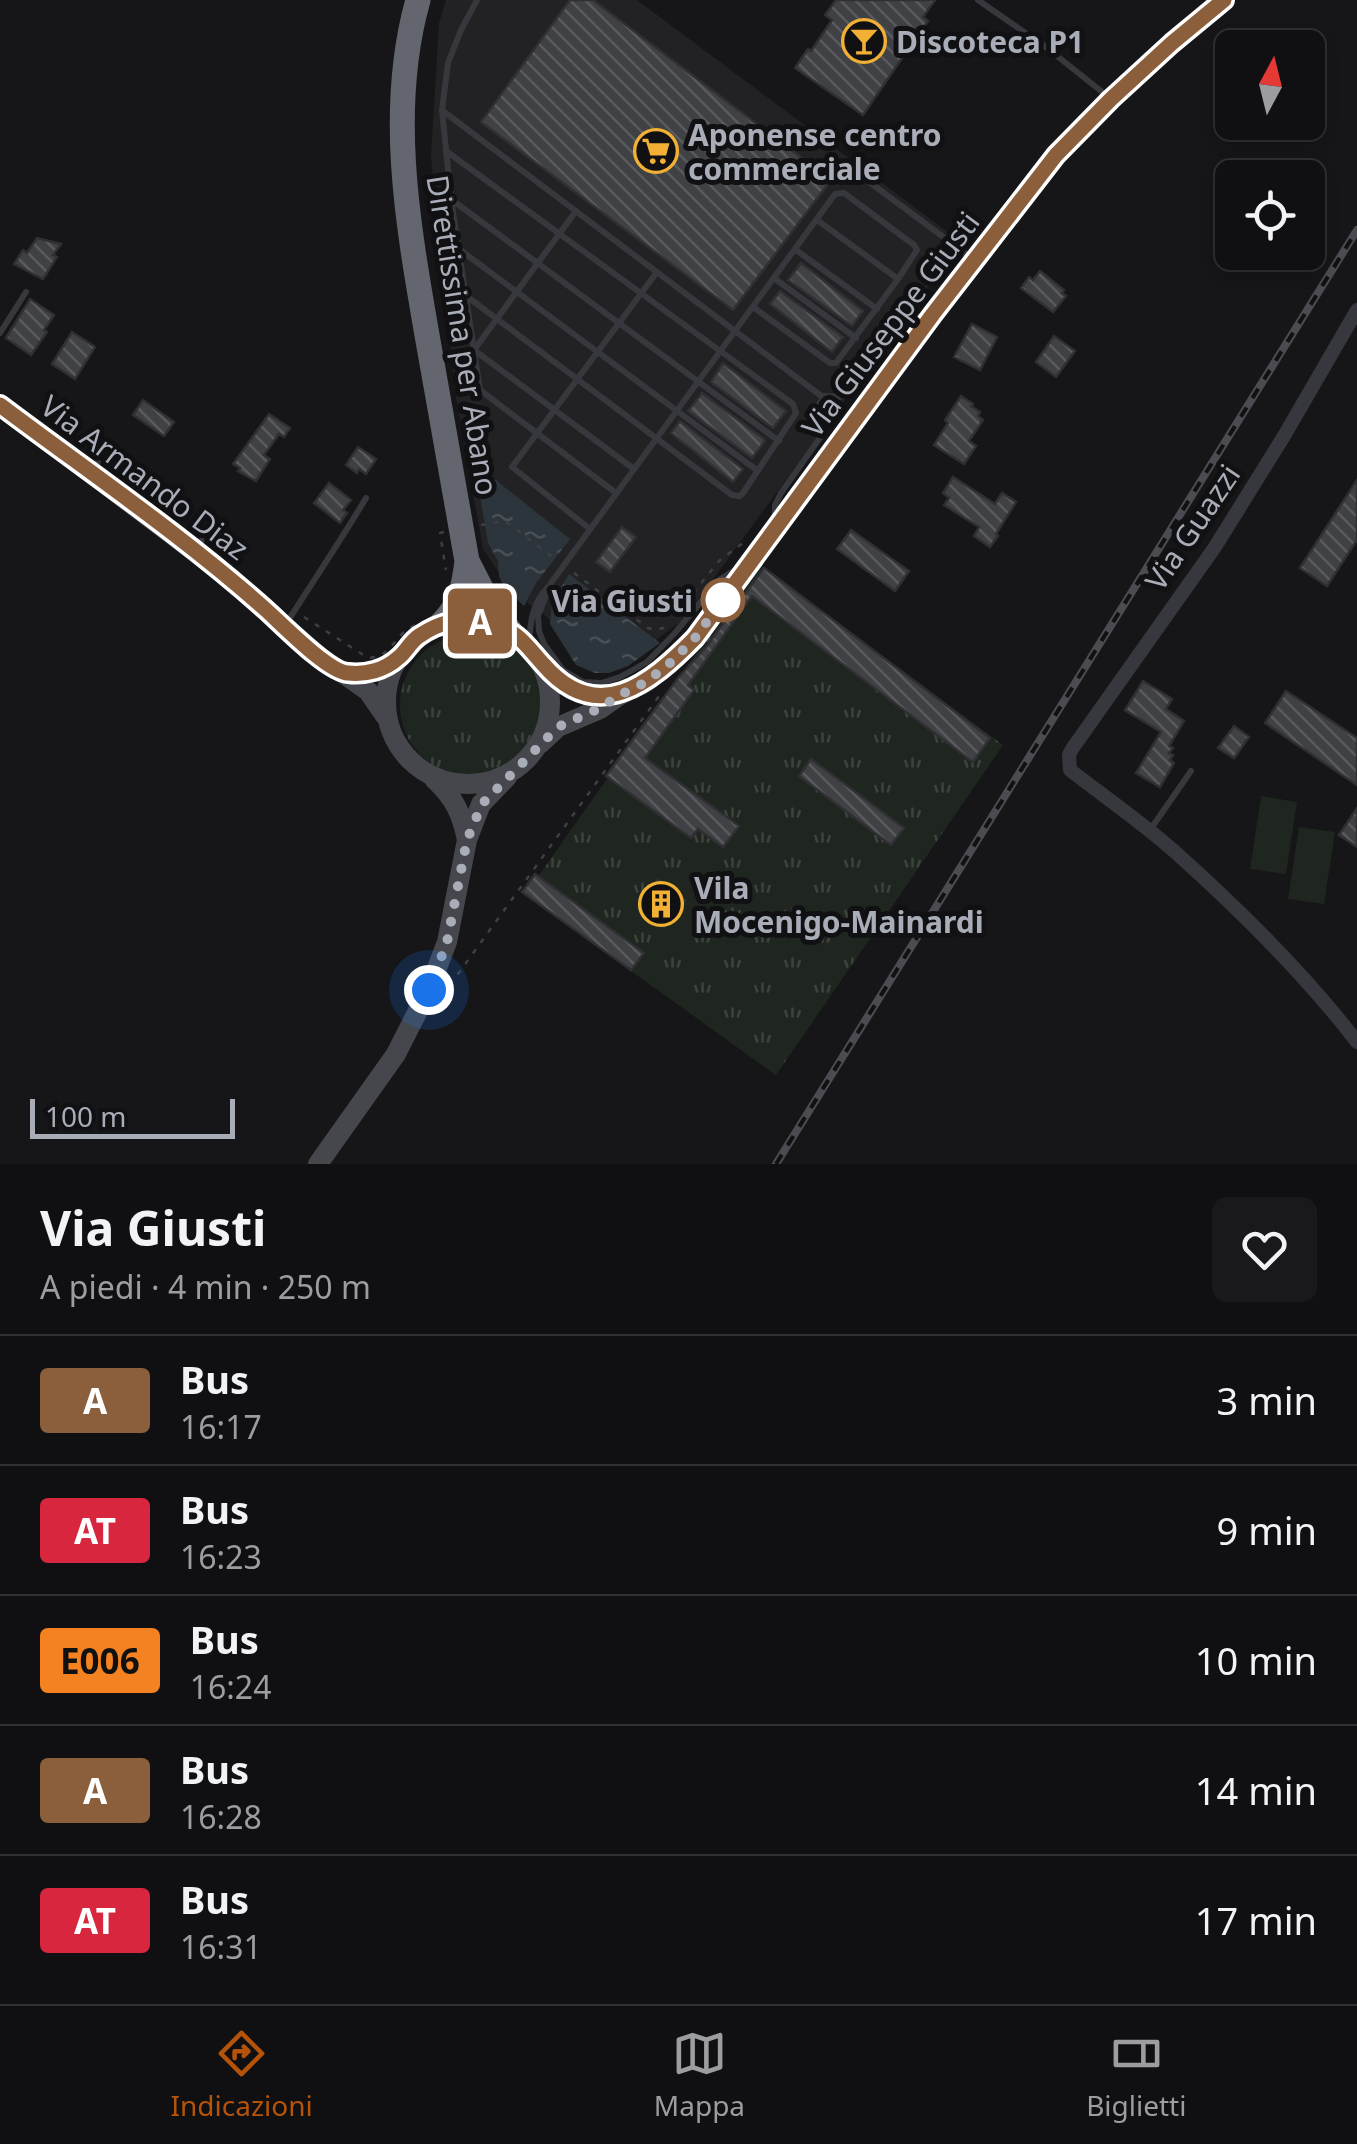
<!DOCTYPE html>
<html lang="it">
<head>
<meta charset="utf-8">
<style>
	:root { --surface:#101012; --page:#19191b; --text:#f1f3f6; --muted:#9c9d9f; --line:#303032; --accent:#b45309 }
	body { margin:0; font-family:"Noto Sans",sans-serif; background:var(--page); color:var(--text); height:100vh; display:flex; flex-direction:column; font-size:38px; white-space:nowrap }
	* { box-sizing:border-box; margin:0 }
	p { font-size:32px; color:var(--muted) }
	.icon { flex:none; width:55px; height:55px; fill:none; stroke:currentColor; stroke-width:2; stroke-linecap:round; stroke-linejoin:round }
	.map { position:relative; height:1164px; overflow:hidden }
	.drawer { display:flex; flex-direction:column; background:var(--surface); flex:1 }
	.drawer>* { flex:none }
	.badge { padding:0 20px; border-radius:8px; font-size:35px; line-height:65px }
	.needle { width:65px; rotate:7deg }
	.fabs { position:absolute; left:1215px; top:30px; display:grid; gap:20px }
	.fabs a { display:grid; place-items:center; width:110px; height:110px; border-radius:15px; background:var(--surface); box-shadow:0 5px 15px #0003,0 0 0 2px var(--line); font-size:50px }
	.scale { position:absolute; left:30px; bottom:25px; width:205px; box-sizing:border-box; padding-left:10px; border:5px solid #a8adb8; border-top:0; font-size:28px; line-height:35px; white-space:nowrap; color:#a8adb8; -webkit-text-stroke:8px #111113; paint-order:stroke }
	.you { position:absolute; width:50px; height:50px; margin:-25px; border:8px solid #fff; border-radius:50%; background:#1a73e8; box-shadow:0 0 0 15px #1a73e833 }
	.map>.badge { position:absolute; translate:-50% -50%; box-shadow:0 0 0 5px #fff }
	.round { display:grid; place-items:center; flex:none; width:105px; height:105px; border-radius:15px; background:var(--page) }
	.head { display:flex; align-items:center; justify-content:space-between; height:170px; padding:0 40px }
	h1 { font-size:48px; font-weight:700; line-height:75px }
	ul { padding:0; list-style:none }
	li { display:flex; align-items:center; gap:30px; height:130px; padding:0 40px; border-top:2px solid var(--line) }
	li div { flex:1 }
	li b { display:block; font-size:38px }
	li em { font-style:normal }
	li .badge { min-width:110px; font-weight:700; text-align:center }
	.tab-bar { display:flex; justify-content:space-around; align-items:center; height:140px; border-top:2px solid var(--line); background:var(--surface); font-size:28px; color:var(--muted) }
	.tab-bar a { display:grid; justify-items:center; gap:5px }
	.tab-bar .on { color:var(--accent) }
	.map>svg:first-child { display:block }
</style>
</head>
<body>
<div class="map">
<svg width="1357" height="1164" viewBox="0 0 1357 1164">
	<defs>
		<pattern id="grass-tufts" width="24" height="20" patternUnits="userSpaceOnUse" patternTransform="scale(2.5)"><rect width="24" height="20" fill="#1e261f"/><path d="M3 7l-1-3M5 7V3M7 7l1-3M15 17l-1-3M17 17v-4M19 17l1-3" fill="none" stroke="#3c433d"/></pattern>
		<pattern id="water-ripples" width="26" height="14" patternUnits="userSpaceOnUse" patternTransform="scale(2.5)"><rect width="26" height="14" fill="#2c353c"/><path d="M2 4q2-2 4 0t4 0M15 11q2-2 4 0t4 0" fill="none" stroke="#485056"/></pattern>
		<pattern id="building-back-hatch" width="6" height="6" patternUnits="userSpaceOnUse" patternTransform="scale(2.5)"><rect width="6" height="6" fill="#404145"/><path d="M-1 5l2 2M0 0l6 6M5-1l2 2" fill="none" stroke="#595a5e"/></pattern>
	</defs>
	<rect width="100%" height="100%" fill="#161618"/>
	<!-- built -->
	<path fill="#222225" d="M446,0H637L961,242L683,620L641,651L570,642L544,614L512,593L483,549L455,391L431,157L439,23Z"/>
	<!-- grass -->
	<path fill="url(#grass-tufts)" d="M759,564L1003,745L776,1075L525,895Z
		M400 705a71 71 0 1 1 142 0a71 71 0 1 1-142 0Z"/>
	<!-- garden -->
	<path fill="#1e261f" d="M1261,796L1297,802L1286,874L1250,869Z
		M1299,827L1335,832L1324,904L1288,899Z"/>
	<!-- water -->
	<path fill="url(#water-ripples)" d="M488,474L570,539L536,583L524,606L504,587L499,576L498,561L488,543L478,483Z
		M569,574L660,643L628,666L609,673H595L576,665L550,624L552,603Z"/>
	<!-- building -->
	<path fill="url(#building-back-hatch)" stroke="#303034" stroke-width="2.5" d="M570,0H593L831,180L733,310L481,122Z
		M836,0H935L923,17L928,21L918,36L930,44L924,53L911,45L863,115L795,68L808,49L811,51L832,20L825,15Z
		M37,238L61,244L53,255L57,257L43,279L14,264L23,250L27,253Z
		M801,263L863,311L852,326L788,280Z
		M1040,271L1064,290L1062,293L1066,296L1053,312L1021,288L1029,277L1033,280Z
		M780,291L843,337L832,352L770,304Z
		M30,299L54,315L44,330L47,332L31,355L6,338Z
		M972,324L997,337L980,370L954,357Z
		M72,332L95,347L75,379L52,364Z
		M1054,336L1075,351L1056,377L1036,362Z
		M723,363L786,411L773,428L711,382Z
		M702,393L764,439L765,441L752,458L688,411Z
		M961,396L973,404L971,406L980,412L978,416L983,420L969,441L976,446L964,464L934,445L948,423L945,420Z
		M143,400L174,422L164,436L133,415Z
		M269,414L290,428L284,437L279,434L264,455L270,459L256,481L238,471L240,468L233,464Z
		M680,421L743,469L733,482L671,433Z
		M358,447L376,459L366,474L359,469L357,473L346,465Z
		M953,477L995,504L1002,493L1016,502L996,534L998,536L990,547L974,536L979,527L944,505L949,498L943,493Z
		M1357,480V540L1327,586L1300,568Z
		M329,483L351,500L343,510L347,513L340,523L314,503Z
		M622,527L636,537L610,572L596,562Z
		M851,530L909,571L895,591L837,549Z
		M764,568L990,738L973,762L752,596L688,685L694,690L645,758L739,826L723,847L698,829L691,838L606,776L678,678L706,647Z
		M1143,681L1172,699L1166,709L1184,721L1169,746L1173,748L1169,753L1173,755L1170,760L1174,763L1160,787L1136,773L1161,732L1125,710Z
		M1286,691L1357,738V785L1265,723Z
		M1234,726L1249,737L1234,758L1218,748Z
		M811,759L904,828L891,845L799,776Z
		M1357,808V847L1339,835Z
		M535,874L644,953L631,970L522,892Z
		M658,880L685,901L664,927L638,907Z"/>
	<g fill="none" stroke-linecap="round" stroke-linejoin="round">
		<!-- path -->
		<path stroke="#3d3f44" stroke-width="2.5" stroke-dasharray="5 8" stroke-linecap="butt" d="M900,311L926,293
			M481,525L505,521L555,559
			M444,532L440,533L446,570
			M574,573L648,628L656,630L667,627
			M693,593L720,560L743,543
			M304,617L368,658C388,657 391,644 404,632C407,629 416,625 420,622
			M450,985L662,692"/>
		<!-- lane -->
		<path stroke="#37383d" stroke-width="6" d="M477,0L461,30L448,63L442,110L451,199L480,390L616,493
			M978,0L1047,48L1106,95
			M443,111L824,398
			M446,151L793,404L796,413L743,493L740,496L732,495L465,295
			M853,170L973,259
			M452,200L779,441
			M576,211L474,350L634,469
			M817,220L898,279
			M459,249L758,471
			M796,250L877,309
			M774,278L856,338
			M0,333L26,292
			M91,472L106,450
			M775,519V505L781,493L824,432V415L819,404L825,396L839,397L853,393L908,318L927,315
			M590,529L512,467L657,272
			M195,550L210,529
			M738,568L719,580L674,634L647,662L620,677L601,683L583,682L563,670L544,644L539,631L538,616L551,583L835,194L844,193L914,245L917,250L898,279L836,363H830L753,307
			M288,621C314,580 341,540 366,498
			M529,645C530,623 532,603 548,587
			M1150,830L1191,771"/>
		<!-- street -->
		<path stroke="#37383d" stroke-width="14" d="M1357,310L1284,436L1215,547L1072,749L1069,755L1070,770C1105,797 1141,822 1174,851C1240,910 1304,973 1357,1042"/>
		<!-- secondary -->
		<path stroke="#45474d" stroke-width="20" d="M0,405L236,583L320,657L368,691L386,717
			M386 702a82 82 0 1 1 164 0a82 82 0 1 1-164 0Z
			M546,668C572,694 584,696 620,695
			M540,744L558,727L600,709L620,695L646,682L669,664L695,639L933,314L1056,155L1111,99L1172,43L1224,0
			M434,779C454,797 462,814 467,840
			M318,1164L396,1054L429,989L447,942L467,840L481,804L507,777"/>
		<!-- highway -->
		<path stroke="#63666e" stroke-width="25" d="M418,0C387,110 408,225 427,335C440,410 454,486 467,561L492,610L510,631
			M441,624C460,606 464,587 467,561"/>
		<!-- rail casing -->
		<g stroke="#4a4c52" stroke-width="8">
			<path id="rail" d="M776,1164L1357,230"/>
		</g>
		<!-- rail -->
		<use href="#rail" stroke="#111113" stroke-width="4" stroke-dasharray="11" stroke-linecap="butt"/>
	</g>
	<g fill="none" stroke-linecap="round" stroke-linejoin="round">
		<!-- line casing -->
		<g stroke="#fff" stroke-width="22">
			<path id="line" d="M0,405C89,472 182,535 265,609C282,624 328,672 348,673C366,675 385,670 398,658C406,652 410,642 419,636C439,622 466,615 491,623C519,632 525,644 543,664C597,727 650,684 695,638L933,314L1056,155L1111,99L1172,43L1224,0"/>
		</g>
		<!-- line -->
		<use href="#line" stroke="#8b5e3c" stroke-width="15"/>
		<!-- walk -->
		<path stroke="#a8adb8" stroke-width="10" stroke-dasharray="0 18" d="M429,990L447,942L467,840L482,804L558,727L600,708L620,695L646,682L669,664L695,638L724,598L723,600"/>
	</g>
	<!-- icons -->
	<defs>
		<g id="bar-ring" transform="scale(2.25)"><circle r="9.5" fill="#111113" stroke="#f2b134" stroke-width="1.5"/><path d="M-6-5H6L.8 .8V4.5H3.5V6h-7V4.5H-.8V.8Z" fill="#f2b134"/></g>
		<g id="supermarket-ring" transform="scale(2.25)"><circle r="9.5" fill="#111113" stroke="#f2b134" stroke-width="1.5"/><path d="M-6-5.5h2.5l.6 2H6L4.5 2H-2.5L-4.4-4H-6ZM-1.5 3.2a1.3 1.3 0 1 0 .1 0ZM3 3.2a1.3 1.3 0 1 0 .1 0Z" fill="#f2b134"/></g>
		<g id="building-ring" transform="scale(2.25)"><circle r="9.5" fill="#111113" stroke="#f2b134" stroke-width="1.5"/><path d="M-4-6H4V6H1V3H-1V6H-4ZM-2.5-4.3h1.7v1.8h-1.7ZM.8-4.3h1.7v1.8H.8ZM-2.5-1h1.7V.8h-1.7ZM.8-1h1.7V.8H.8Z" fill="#f2b134"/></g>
	</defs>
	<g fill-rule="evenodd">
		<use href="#bar-ring" x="864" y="41"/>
		<use href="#supermarket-ring" x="656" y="151"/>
		<use href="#building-ring" x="661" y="904"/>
	</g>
	<!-- markers -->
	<circle fill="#fff" stroke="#8b5e3c" stroke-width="5" cx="723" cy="600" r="20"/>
	<g text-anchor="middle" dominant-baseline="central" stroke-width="10" stroke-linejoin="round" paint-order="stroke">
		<!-- poi labels -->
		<g font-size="30" font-weight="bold" fill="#a8adb8" stroke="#111113" text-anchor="start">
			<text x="896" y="41">Discoteca P1</text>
			<text x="688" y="134">Aponense centro<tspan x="688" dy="34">commerciale</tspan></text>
			<text x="694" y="887">Vila<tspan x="694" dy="34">Mocenigo-Mainardi</tspan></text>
		</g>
		<!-- street labels -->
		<g font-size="30" fill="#a8adb8" stroke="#111113">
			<text transform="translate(890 324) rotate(-53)">Via Giuseppe Giusti</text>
			<text transform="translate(463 335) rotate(81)">Direttissima per Abano</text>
			<text transform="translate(145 477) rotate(37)">Via Armando Diaz</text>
			<text transform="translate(1192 527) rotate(-56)">Via Guazzi</text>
		</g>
		<!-- stop labels -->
		<g font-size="30" font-weight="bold" fill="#a8adb8" stroke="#111113" text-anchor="end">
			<text x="693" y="600">Via Giusti</text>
		</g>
	</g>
</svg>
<div class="fabs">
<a><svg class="needle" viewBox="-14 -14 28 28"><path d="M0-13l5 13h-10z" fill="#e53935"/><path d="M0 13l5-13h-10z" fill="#9c9d9f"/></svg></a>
<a><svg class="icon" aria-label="locate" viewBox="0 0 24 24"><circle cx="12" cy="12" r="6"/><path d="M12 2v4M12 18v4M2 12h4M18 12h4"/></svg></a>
</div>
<div class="scale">100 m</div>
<div class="you" style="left:429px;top:990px"></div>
<b class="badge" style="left:480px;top:621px;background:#8b5e3c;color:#fff">A</b>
</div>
<section class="drawer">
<div class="head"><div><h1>Via Giusti</h1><p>A piedi · 4 min · 250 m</p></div><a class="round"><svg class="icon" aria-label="heart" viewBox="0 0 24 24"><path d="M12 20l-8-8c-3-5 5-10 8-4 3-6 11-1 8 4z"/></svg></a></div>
<ul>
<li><span class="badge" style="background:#8b5e3c;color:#fff">A</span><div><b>Bus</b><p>16:17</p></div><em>3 min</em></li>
<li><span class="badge" style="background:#d7263d;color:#fff">AT</span><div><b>Bus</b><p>16:23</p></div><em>9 min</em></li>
<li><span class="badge" style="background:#f58220;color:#111">E006</span><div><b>Bus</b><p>16:24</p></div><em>10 min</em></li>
<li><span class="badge" style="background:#8b5e3c;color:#fff">A</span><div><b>Bus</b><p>16:28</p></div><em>14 min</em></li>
<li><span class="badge" style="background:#d7263d;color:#fff">AT</span><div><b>Bus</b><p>16:31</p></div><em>17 min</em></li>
</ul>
</section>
<nav class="tab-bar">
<a class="on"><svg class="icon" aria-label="directions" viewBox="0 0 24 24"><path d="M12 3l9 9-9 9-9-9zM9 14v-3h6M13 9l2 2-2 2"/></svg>Indicazioni</a>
<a><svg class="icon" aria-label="map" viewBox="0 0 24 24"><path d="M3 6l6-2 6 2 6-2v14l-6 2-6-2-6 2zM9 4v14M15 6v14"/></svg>Mappa</a>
<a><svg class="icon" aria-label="tickets" viewBox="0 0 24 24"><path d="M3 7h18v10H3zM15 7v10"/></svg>Biglietti</a>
</nav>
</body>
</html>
